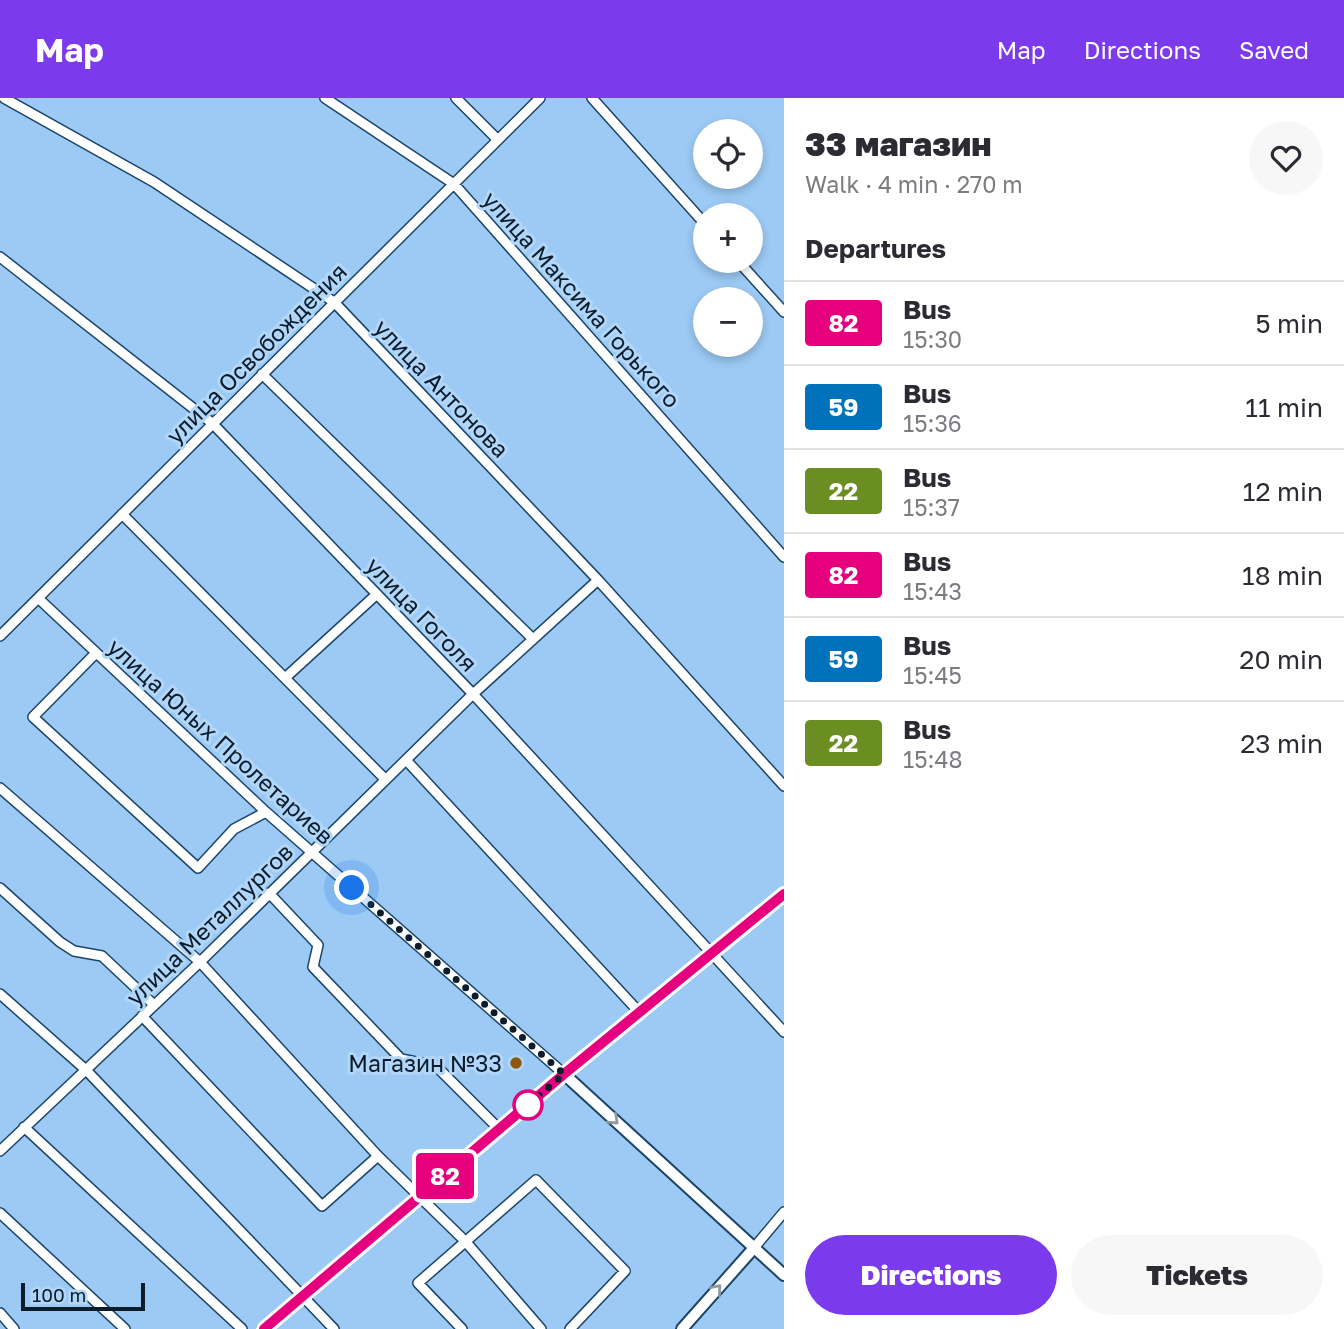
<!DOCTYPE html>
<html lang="en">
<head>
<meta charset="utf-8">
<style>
	:root { --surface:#fff; --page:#f7f7f7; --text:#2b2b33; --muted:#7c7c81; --line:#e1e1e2; --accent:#7c3aed }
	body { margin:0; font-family:"Golos Text",sans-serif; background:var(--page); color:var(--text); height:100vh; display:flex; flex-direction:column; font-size:26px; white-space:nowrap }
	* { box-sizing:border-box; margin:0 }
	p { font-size:23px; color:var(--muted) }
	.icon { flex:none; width:38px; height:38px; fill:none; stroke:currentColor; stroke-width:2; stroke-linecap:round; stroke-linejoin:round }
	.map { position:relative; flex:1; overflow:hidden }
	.sheet { display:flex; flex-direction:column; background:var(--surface); width:560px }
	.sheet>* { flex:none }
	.badge { padding:0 14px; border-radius:5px; font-size:24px; line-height:46px }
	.controls { position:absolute; left:693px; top:21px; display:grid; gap:14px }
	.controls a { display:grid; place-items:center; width:70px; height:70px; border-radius:50%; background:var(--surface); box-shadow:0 4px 10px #0003; font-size:35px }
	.scale { position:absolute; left:21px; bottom:18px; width:124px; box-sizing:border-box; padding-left:7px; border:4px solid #0b1d2c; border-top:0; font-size:19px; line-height:24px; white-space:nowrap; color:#0b1d2c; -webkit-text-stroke:5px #b1d6f8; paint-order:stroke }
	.you { position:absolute; width:35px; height:35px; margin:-18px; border:5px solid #fff; border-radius:50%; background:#1a73e8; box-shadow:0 0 0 10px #1a73e833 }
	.map>.badge { position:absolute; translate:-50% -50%; box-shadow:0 0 0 4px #fff }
	h2 { padding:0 21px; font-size:26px; line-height:63px }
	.round { display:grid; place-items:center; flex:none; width:74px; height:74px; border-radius:37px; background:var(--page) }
	.head { display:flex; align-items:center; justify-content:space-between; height:119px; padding:0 21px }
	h1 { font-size:33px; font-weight:800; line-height:52px }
	.cta { display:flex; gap:14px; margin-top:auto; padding:14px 21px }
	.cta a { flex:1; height:80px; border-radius:42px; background:var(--accent); color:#fff; font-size:28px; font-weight:800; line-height:80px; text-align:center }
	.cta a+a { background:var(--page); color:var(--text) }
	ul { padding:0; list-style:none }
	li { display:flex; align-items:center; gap:21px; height:84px; padding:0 21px; border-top:2px solid var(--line) }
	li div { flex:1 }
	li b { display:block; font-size:26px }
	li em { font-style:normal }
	li .badge { min-width:77px; font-weight:700; text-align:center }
	header { display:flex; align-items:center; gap:42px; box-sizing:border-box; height:98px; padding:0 35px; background:var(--accent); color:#fff }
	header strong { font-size:33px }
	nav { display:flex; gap:38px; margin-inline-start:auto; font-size:24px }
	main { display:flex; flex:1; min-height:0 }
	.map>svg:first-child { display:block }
</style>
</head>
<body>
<header>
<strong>Map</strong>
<nav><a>Map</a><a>Directions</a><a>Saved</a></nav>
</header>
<main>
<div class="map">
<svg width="784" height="1231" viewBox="0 0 784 1231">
	<rect width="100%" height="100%" fill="#9ccaf4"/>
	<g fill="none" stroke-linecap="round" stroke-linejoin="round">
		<!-- minor casing -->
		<g stroke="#1a4569" stroke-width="12">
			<path id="minor" d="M4,0L154,84L334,204L598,482L784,688
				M325,0L454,86L784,459
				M456,0L498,42
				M592,0L705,126
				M0,159L212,325L473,596L784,934
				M738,163L784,214
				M262,276L533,541
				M122,416L385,681
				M38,500L266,714L564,976
				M0,538L540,0
				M94,557L33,619L198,770L234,731L266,714
				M285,580L377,496
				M406,662L640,915
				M0,690L200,864L378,1058L465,1143L541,1231
				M0,790L60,844L74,853L102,858L153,906
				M269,795L318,847L313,869L401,961L436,968L500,1032
				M0,896L86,972L334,1231
				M142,918L322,1108L378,1058
				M24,1029L242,1231
				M0,1053L200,864L473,596L598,482
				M0,1115L125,1231
				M753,1151L784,1114
				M0,1215L14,1231
				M462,1231L418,1185L536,1082L625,1173L570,1231"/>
		</g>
		<!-- major casing -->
		<g stroke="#1a4569" stroke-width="14">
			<path id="major" d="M564,976L784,1177
				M263,1231L564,976L784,796
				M682,1231L753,1151"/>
		</g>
		<!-- minor -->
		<use href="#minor" stroke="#fff" stroke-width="9"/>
		<!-- major -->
		<use href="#major" stroke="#fff" stroke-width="10"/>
	</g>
	<!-- one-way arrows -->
	<defs><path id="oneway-chevron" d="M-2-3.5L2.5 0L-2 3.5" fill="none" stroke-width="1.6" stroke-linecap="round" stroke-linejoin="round" transform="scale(1.75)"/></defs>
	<g stroke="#9199a0">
		<use href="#oneway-chevron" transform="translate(614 1022) rotate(43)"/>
		<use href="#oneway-chevron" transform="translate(717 1191) rotate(-49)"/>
	</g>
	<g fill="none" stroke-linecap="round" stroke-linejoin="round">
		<!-- line casing -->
		<g stroke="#fff" stroke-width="16">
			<path id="line" d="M264,1231L564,976L784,796"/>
		</g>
		<!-- line -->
		<use href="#line" stroke="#e6007e" stroke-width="10"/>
		<!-- walk -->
		<path stroke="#0b1d2c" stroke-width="7" stroke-dasharray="0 12.6" d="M352,790L564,976L528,1007"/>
	</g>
	<!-- markers -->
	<circle fill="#8f570d" stroke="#b1d6f8" stroke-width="2.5" cx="516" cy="965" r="7"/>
	<circle fill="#fff" stroke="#e6007e" stroke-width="3.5" cx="528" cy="1007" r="14"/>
	<g text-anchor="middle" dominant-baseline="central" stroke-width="6" stroke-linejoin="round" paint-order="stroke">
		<!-- street labels -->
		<g font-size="23" fill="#0b1d2c" stroke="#b1d6f8">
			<text transform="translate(582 201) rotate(48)">улица Максима Горького</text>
			<text transform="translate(256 255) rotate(-45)">улица Освобождения</text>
			<text transform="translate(442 290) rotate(46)">улица Антонова</text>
			<text transform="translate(422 516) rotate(46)">улица Гоголя</text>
			<text transform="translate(221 643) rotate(42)">улица Юных Пролетариев</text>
			<text transform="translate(209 826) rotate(-44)">улица Металлургов</text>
		</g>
		<!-- poi labels -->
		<g font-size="23" fill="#0b1d2c" stroke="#b1d6f8" text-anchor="end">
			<text x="502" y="965">Магазин №33</text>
		</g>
	</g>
</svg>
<div class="controls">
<a><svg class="icon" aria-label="locate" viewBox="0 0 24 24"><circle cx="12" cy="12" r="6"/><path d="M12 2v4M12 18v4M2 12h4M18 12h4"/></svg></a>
<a>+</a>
<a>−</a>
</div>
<div class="scale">100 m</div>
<div class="you" style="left:352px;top:790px"></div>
<b class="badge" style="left:445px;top:1078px;background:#e6007e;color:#fff">82</b>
</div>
<section class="sheet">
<div class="head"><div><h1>33 магазин</h1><p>Walk · 4 min · 270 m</p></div><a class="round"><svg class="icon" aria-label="heart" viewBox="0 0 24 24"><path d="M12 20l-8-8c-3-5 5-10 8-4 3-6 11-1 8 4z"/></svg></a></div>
<h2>Departures</h2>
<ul>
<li><span class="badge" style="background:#e6007e;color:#fff">82</span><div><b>Bus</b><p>15:30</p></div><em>5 min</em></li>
<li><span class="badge" style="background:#0072bc;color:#fff">59</span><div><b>Bus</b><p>15:36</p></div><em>11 min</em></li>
<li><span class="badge" style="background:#6b8e23;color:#fff">22</span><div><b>Bus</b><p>15:37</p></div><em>12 min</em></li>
<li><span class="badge" style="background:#e6007e;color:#fff">82</span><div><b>Bus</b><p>15:43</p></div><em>18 min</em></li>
<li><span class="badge" style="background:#0072bc;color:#fff">59</span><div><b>Bus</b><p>15:45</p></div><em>20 min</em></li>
<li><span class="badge" style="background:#6b8e23;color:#fff">22</span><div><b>Bus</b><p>15:48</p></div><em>23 min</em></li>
</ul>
<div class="cta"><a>Directions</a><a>Tickets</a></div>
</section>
</main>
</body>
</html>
